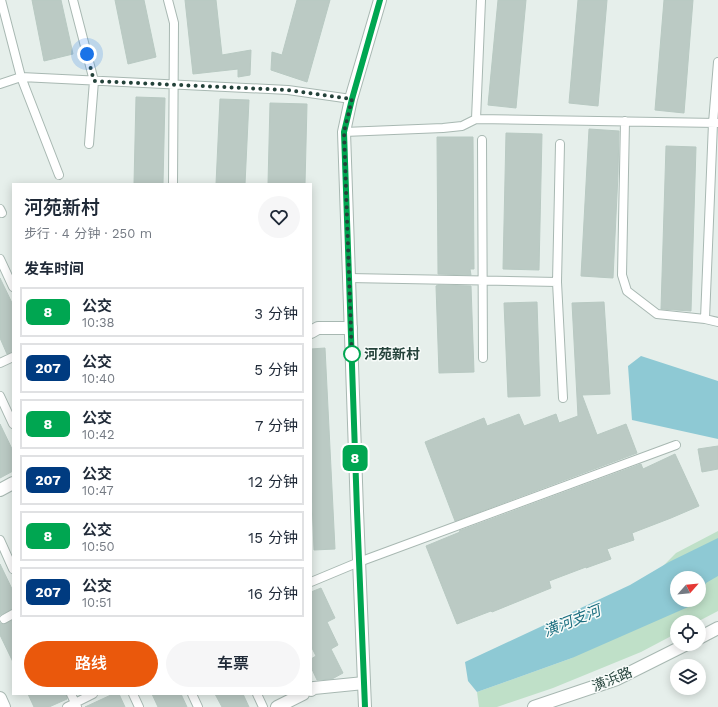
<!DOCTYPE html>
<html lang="zh">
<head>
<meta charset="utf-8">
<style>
	:root { --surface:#fff; --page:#f6f6f7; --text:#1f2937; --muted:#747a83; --line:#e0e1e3; --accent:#ea580c }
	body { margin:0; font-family:"Work Sans","Noto Sans SC",sans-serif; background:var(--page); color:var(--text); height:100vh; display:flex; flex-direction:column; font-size:15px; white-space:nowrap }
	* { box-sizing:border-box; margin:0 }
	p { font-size:13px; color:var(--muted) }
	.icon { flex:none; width:22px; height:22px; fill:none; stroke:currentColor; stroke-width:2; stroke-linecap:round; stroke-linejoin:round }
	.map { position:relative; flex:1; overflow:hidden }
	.panel { position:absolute; left:12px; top:183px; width:300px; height:512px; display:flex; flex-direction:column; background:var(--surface); border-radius:0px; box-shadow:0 2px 10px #0003 }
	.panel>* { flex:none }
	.badge { padding:0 8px; border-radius:6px; font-size:14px; line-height:26px }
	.needle { width:26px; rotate:63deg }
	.buttons { position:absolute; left:670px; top:571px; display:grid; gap:8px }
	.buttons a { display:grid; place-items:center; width:36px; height:36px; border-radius:50%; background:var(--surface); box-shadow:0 2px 10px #0003; font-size:20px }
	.you { position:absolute; width:20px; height:20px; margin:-10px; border:3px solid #fff; border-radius:50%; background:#1a73e8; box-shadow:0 0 0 6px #1a73e833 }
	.map>.badge { position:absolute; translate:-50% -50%; box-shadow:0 0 0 2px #fff }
	h2 { padding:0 12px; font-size:15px; line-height:36px }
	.round { display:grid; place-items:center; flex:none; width:42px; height:42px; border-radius:21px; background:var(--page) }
	.head { display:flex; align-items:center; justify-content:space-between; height:68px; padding:0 12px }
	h1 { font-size:19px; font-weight:600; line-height:30px }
	.action { display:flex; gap:8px; margin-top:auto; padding:8px 12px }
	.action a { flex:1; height:46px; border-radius:24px; background:var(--accent); color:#fff; font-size:16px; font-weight:600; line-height:46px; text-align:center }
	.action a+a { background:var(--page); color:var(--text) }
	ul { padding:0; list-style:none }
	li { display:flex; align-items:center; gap:12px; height:50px; margin:0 8px 6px; padding:0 4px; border:2px solid var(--line); border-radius:0px }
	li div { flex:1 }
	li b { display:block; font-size:15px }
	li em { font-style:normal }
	li .badge { min-width:44px; font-weight:700; text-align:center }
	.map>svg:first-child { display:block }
</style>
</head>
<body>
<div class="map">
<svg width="718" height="707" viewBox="0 0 718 707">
	<rect width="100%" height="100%" fill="#e6efeb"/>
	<!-- green -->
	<path fill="#bfe0c8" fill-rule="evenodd" d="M718,531V611L697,622H677V633L641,652L553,688L497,707H479L477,692L572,658L676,553ZM677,578H699V600H677Z"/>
	<!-- water -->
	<path fill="#8ec9d4" d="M641,356L718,381V439L632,420L628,366Z
		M718,538V576L706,583L699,597V578H677V600H697L695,604L572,658L477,692L468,681L465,662L630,585L669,562Z"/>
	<!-- building -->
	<path fill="#bbcac4" stroke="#b8c9c2" d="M32,0H61L73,54L44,61Z
		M115,0H144L156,57L128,64Z
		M185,0H216L222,55L251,50L250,75L238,77V69L193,74Z
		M297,0H330L307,82L271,70L272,52L282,55Z
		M498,0H526L516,108L488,105Z
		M578,0H607L598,106L569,103Z
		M664,0H693L684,113L655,110Z
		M136,97L165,98L163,184H134Z
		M220,99L249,100L245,184H216Z
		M270,103L307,104L305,184H268Z
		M589,129L619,131L618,174L613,278L581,276Z
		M506,133L542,134L539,270L503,269Z
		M437,137H473L474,269H470L471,275L438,274Z
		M666,146L696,147L691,311L661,309Z
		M0,278L13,305V352L7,354L0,338Z
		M438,285L471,286L474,372L439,373L436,286Z
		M537,302L540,396L508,397L504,303Z
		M604,302L610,394L582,395L597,435L626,424L637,453L455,521L425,442L484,418L487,426L519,414L524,426L556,414L559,423L578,416L572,303Z
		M325,348L335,549L314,550L311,478V349Z
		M0,424L13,451V471L0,478Z
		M718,446V469L702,472L698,449Z
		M675,454L699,506L671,518L632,533L634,540L607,549L611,559L586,568V567L549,581L551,588L492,612L491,611L457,624L426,546L460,532L459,531L641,464L643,469Z
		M0,564L13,591V609L0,615Z
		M321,588L335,618L327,622L338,645L331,649L343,673L332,679L317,680L311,667V659L316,656L311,646V592Z
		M13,620V662L0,635V623L4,624Z
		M28,694H66L67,699L49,707H34Z
		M113,694H119L125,707H85Z
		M152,694H181L187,707H158Z
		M215,694H243L249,707H222Z"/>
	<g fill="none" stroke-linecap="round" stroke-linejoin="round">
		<!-- service casing -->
		<g stroke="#a8b8b2" stroke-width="10">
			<path id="service" d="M1,0L21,77L59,175
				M73,0L94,81L89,144
				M168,0L174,23L173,184
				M0,84L21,77L288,90L351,99
				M476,119L717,123
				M625,121L622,275L627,291L657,314L705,319L718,322
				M344,132L443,128L462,126L476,119L481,0
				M482,140L483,358
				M560,144L557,282L563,398
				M0,209L2,213
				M0,259L13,287
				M349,278L557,282
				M705,319L713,123L718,62
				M0,363L13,357
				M0,396L13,424
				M0,540L13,569
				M311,582L359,562L676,445
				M4,619L13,614
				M71,694L77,707
				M133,694L139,707
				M192,694L198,707
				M257,694L263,707
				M67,707L93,694"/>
		</g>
		<!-- minor casing -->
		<g stroke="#a8b8b2" stroke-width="14">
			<path id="minor" d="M311,332L318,328H351
				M0,490L13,483
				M699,638L718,628
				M311,690L314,688L364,683
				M0,698L4,707
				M277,707L303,694
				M534,707L617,679L687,644"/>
		</g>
		<!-- tertiary casing -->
		<g stroke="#a8b8b2" stroke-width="14">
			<path id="tertiary" d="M365,707L357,511L344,132L351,99L380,0"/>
		</g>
		<!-- service -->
		<use href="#service" stroke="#fff" stroke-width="8"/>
		<!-- minor -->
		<use href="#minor" stroke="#fff" stroke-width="12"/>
		<!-- tertiary -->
		<use href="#tertiary" stroke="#fff" stroke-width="12"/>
	</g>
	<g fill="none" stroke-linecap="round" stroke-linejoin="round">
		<!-- line casing -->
		<g stroke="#fff" stroke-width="9">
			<path id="line" d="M365,707L357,511L344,132L352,99L380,0"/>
		</g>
		<!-- line -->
		<use href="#line" stroke="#00a651" stroke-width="6"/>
		<!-- walk -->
		<path stroke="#24423a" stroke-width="4" stroke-dasharray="0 7.2" d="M87,54L94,81L288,90L352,99L344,132L352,359V354"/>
	</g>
	<!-- markers -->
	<circle fill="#fff" stroke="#00a651" stroke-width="2" cx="352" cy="354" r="8"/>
	<g text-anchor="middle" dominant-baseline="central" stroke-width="3" stroke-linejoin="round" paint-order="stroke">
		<!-- stop labels -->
		<g font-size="14" font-weight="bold" fill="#24423a" stroke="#f7fbf9" text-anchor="start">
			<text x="364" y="354">河苑新村</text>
		</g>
		<!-- street labels -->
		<g font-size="14" fill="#24423a" stroke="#f7fbf9">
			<text transform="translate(612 679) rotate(-22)">潢浜路</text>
		</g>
		<!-- water labels -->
		<g font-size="15" font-style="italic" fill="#1c6f80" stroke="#f7fbf9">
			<text transform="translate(572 621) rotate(-22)">潢河支河</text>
		</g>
	</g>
</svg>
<div class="buttons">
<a><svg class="needle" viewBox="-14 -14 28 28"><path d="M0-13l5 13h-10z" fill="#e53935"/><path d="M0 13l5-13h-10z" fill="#747a83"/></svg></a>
<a><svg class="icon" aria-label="locate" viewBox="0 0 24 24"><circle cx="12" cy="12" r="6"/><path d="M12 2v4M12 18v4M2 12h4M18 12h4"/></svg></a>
<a><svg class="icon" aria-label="layers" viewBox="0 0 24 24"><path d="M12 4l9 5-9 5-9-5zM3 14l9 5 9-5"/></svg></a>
</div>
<div class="you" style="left:87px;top:54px"></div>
<b class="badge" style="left:355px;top:458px;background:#00a651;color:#fff">8</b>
<section class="panel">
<div class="head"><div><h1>河苑新村</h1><p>步行 · 4 分钟 · 250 m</p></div><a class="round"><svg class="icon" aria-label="heart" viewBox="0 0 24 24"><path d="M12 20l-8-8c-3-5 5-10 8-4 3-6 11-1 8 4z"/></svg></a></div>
<h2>发车时间</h2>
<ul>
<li><span class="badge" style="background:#00a651;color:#fff">8</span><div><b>公交</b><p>10:38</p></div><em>3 分钟</em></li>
<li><span class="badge" style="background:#003b80;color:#fff">207</span><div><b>公交</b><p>10:40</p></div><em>5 分钟</em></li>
<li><span class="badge" style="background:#00a651;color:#fff">8</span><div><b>公交</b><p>10:42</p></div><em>7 分钟</em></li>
<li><span class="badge" style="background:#003b80;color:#fff">207</span><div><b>公交</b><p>10:47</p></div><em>12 分钟</em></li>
<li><span class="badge" style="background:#00a651;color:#fff">8</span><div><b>公交</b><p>10:50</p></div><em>15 分钟</em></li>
<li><span class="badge" style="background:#003b80;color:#fff">207</span><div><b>公交</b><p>10:51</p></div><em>16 分钟</em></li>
</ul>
<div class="action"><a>路线</a><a>车票</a></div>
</section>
</div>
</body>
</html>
